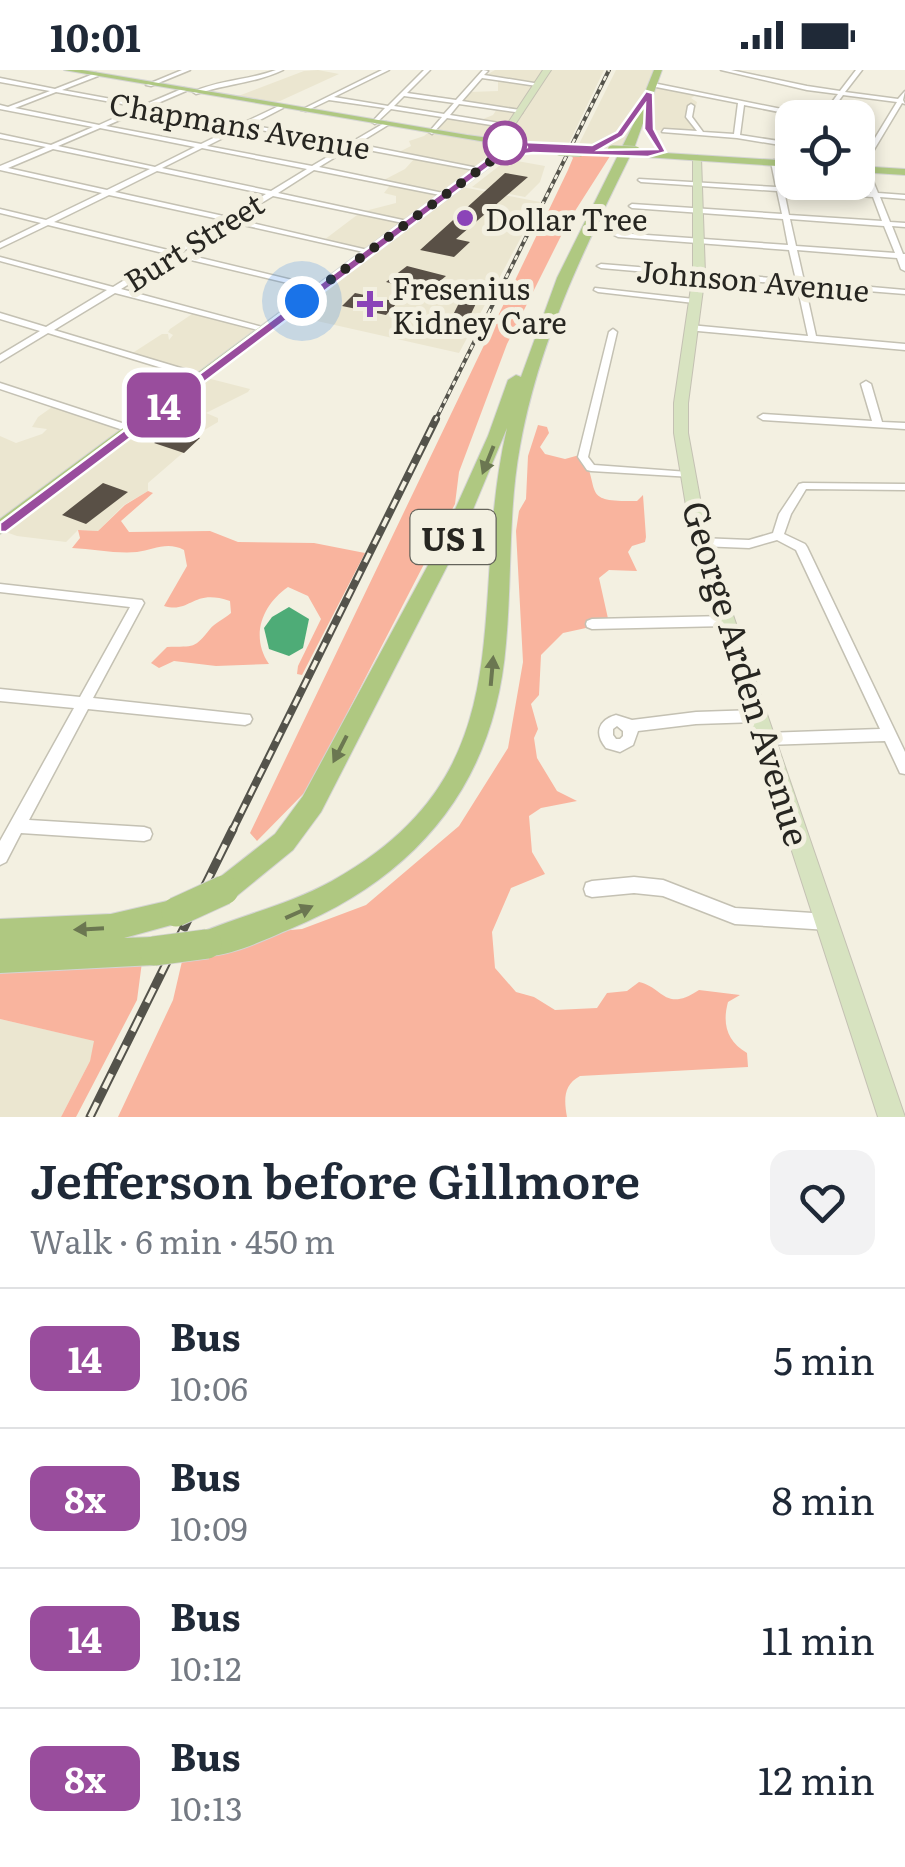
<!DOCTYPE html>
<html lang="en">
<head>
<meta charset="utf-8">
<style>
	:root { --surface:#fff; --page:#f2f2f3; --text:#1f2937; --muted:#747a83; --line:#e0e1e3 }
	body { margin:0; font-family:Literata,serif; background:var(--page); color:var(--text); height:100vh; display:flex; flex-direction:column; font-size:38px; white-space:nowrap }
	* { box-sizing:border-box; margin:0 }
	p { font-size:32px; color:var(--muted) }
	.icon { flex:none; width:55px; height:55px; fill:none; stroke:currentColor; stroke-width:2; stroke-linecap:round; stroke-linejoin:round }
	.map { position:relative; height:1047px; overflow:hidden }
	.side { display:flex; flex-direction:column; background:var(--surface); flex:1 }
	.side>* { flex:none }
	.badge { padding:0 20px; border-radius:15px; font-size:35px; line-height:65px }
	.fabs { position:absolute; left:775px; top:30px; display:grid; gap:20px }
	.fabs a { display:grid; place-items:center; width:100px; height:100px; border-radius:20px; background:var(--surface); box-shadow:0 5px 15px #0003; font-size:50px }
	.you { position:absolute; width:50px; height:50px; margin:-25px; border:8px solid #fff; border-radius:50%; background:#1a73e8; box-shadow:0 0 0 15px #1a73e833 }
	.map>.badge { position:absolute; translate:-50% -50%; box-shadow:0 0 0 5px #fff }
	.round { display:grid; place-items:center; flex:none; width:105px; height:105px; border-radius:20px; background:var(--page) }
	.overview { display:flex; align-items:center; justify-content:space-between; height:170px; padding:0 30px }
	h1 { font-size:48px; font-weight:600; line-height:75px }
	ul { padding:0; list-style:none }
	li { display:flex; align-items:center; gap:30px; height:140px; padding:0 30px; border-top:2px solid var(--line) }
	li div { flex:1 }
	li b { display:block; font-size:38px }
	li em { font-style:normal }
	li .badge { min-width:110px; font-weight:700; text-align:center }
	.status { display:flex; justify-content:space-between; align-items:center; height:70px; padding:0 50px; background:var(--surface); direction:ltr }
	.status svg { height:28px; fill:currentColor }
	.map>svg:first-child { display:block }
</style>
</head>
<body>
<div class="status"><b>10:01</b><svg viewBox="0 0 49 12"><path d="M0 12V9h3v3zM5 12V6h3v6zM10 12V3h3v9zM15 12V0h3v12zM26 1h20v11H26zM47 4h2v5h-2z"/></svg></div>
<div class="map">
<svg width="905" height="1047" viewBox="0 0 905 1047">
	<rect width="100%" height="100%" fill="#f3f0e1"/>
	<!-- built -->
	<path fill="#ebe6d0" d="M318,0L339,4L280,31L264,34L233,28L304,1Z
		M495,0H604L568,75L571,80L507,78L457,116L540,132L459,283L286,244L363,183L320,173L361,142L396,133V126L384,123L391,114L382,111L405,99L415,88L397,83L411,76L409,71L424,66L447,47L478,51L493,45L497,39L462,33L470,22L498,21V10L483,7Z
		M616,0H659L654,14L698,24L691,28L697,32L692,50L701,63L639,59L623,84L580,82L586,78L579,74Z
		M517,91L545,96L540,112L525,127L472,117L499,96Z
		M195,242L263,260L203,307L250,319L248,322L206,343L218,348V352L201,362L200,368L148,413V421L124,435L98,461L78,460L66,472L17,466L0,460V366L16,373L42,364L47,359L32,357L38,347L55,335L130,358L199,309L131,284L162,264H168L169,270L173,265L168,262L170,259Z
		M0,949L95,971L90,991L61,1047H0Z"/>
	<!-- green -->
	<path fill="#f9b49e" d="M589,82L612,83L568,152L507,274L459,402L455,434L308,719L257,771L250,763L568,100L573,88L570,84Z
		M538,355L547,357L549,363L540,377L545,384L565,389L583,384C601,423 581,432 637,431L643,425L646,467L645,472L632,476L628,482L637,501L609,500L599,508L609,553L563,563L541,585L539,625L531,634L538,659L534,668L537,688L557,721L577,731L541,738L529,746L532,782L545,804L511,818L492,862L495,898L516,922L534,927L555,940L597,938L607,923L627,921L639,912C663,917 665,943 699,920L740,925L728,932C722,954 727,971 747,983L748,997L580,1006C563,1015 564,1030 567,1047H118L173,930L183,887L280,861L302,859L366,835L459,756L508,678L523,592L516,461L519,441L526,429L528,386Z
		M148,421L153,423L121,451L129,462L210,461L238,472L314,473L365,483L302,605L297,604L298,596L321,549L308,526L288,517C262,535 250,566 269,594L216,596L174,591L159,598L151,593L167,577C195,576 194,579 210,559C214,554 225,548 231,543L230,531C192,518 191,544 164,536L187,496L184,480C167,471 153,480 137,482C117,484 93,479 72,478L80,468L78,460L98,461L125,435Z
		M142,892L137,930L76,1047H61L90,991L94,971L0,949V895Z"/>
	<!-- water -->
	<path fill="#4eac77" d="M289,537L309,549L303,578L289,586L269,579L264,558L272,547Z"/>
	<!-- building -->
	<path fill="#595046" d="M505,103L528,107L456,169L470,172L454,187L420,180Z
		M407,196L446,206L426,223L386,212Z
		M355,223L398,232L386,245L342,236Z
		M464,223L480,225L460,267L443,265Z
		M170,359L200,368L184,383L154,373Z
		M103,413L128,422L86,454L62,445Z"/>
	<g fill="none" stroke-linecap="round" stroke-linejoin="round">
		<!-- street casing -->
		<g stroke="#c4c1b3" stroke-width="3">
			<path id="street" d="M182,0H190L151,16L146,15Z
				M276,0H283C256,13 224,14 196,24L193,22C219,10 249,10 276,0Z
				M382,0H389L334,27L388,36L424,0H430L407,23L456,30L483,0L488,1L484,5L540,14L537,16L482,8L462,31L520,40L522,43L459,34L450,45L512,55L510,58L447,48L432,64L429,62L442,47L391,39L375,54L372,52L385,38L329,30L306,41L301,40ZM404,26L454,33L444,44L394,36Z
				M721,0H731L807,16L840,21L856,0H862L845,22L898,29L905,21L903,30L905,34L902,33L863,98L868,99L878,123L905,125V129L880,127L890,152L905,153V157L892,156L903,184H905V201L901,199L897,188L797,180L804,211L905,220V224L805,216L816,266L905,274V280L687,260V256L690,255L808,266L797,215L601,198L597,196L601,194L796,210L789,180L618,167L614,165L618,163L788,175L783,149L632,138L629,136L632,134L782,144L777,121L641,112L638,110L639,109L776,117L771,92L774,90L777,92L783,117L871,123L862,99L858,101V96L897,32L843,25L826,48H809L744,35L740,65L792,73V77L737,68L662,62L664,59L697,61L686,47L688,36L691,34L694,36L692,47L703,62L734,64L738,33L651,16L653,13L821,47L838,24L807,20ZM784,121L873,127L882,151L789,145ZM790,149L884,156L895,183L796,176Z
				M96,3L98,6L62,20L144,35L184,18L186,21L151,36L243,53L281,35L283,38L250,55L350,73L386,52L388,55L357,74L483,99L480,101L352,77L319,97L448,124L445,126L314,100L278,123L412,152L408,154L273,126L235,149L372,181L368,183L230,152L180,183L321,217V221L174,186L121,219L266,258V262L115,223L54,260L204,305V309H198L48,263L0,292V285L40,261L0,249V243L46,257L107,220L0,191V187L113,217L167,184L48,155L0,178V173L41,153L0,143V139L46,150L102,123L0,100V96L46,77L0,68V64L51,75L93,57L0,39V35L8,37L50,21L0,12V8L55,19ZM56,22L139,37L99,55L15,38ZM145,39L238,56L201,74L106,56ZM245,57L346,76L312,96L207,76ZM100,58L195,77L155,97L58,76ZM202,78L307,99L271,121L162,98ZM53,79L150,99L107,120L8,98ZM157,101L266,124L228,147L115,122ZM109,125L223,150L172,181L54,152Z
				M595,218L694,229L698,231L694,233L598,222L594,220Z
				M613,259L617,262L588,387L594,395L688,402L693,405L692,407L591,401L587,400L578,387L609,262Z
				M866,311L871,314L882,352L905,353V359L763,350L758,347L763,344L872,351L861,314Z
				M0,313L134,357L135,359L130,362L126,361L0,319Z
				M803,413L905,414V420L806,419L791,444L784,464L805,474L807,477L905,682V704L900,703L885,671L765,675L760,673L758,669L760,665L765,663L880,659L796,480L777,470L749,478L700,476L694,472L700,468L749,470L773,463L779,444L799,414Z
				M0,514L142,530L144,533L93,628L250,645L252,649L250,653L245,655L88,639L29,750L144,757L150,759L152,764L150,769L144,771L21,763L6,792L0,795V771L74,638L0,631V619L80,627L130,537L0,522Z
				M726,546L731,548L732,551L731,554L726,556L592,559L587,557L586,554L587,551L592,549Z
				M757,640L762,642L764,646L762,650L757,652L696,654L638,661L633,675L620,682L606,678C594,664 598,650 616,645L632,650L696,642ZM617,656L623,661V666L620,669H616L613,665V659Z
				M634,807L663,810L735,838L828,844L834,846L837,852L834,858L828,860L735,854L663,826L634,823L592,827L586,825L584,819L586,813L592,811Z"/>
		</g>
		<!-- secondary casing -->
		<g stroke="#c4c1b3" stroke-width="2">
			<path id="secondary" d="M543,0H551L514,56L508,73L501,75L506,56Z
				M697,85L701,88L705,204L688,333V363L708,472L905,1047H878L692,472L674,363V333L693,204V88Z"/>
		</g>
		<!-- primary casing -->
		<g stroke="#d4d4d3" stroke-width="2">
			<path id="primary" d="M64,0H82L467,65L566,78L561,81L508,75L499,90L0,464V449L491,86L498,74Z
				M654,0H662L633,81L792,91V97L630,86C583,181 539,271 520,376C508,441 512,508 506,573C495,713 418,806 290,859C268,868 218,893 197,884L193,874L197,864C242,845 288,835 332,811C532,699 465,539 507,358L459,473L321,742L293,780L233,829L224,833L215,829L211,820L215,811L275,764L303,726L440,473L488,366L508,310L516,305L521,307L557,208L639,43C627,61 606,86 584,79L617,62L636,35H640Z
				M858,96L905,99V105L858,102Z
				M176,829L186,833L190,842L186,851L124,868L154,867L164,871L168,881L164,891L154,895L0,903V849L111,844Z"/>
		</g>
		<!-- street -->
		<use href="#street" fill="#fff" fill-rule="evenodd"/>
		<!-- secondary -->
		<use href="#secondary" fill="#d7e3c0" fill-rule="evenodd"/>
		<!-- primary -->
		<use href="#primary" fill="#afc881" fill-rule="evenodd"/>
		<!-- rail-far2 casing -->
		<g stroke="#54534b" stroke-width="4">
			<path id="rail-far2" d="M435,351L609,0"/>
		</g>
		<!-- rail-far1 casing -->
		<g stroke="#54534b" stroke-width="8">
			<path id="rail-far1" d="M232,761L436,349"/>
		</g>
		<!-- rail casing -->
		<g stroke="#54534b" stroke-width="9">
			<path id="rail" d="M90,1047L233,759"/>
		</g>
		<!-- rail-far2 -->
		<use href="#rail-far2" stroke="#f3f0e1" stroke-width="2.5" stroke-dasharray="5" stroke-linecap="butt"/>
		<!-- rail-far1 -->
		<use href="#rail-far1" stroke="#f3f0e1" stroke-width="4" stroke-dasharray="10" stroke-linecap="butt"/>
		<!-- rail -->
		<use href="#rail" stroke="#f3f0e1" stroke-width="5" stroke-dasharray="16" stroke-linecap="butt"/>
		<!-- primary-bridge-far1 casing -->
		<g stroke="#d4d4d3" stroke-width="10" stroke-linecap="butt">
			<path id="primary-bridge-far1" d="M612,80L636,81
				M559,81L580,82"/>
		</g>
		<!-- primary-bridge casing -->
		<g stroke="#d4d4d3" stroke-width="31" stroke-linecap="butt">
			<path id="primary-bridge" d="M176,842L224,820
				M154,881L207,874"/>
		</g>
		<!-- primary-bridge-far1 -->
		<use href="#primary-bridge-far1" stroke="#afc881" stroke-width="9"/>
		<!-- primary-bridge -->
		<use href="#primary-bridge" stroke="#afc881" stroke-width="29"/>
	</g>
	<!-- one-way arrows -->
	<defs><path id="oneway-solid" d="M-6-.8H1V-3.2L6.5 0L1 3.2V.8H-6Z" transform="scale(2.5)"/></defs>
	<g fill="#6b7751">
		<use href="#oneway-solid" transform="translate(488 390) rotate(112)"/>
		<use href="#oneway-solid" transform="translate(492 601) rotate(-85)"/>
		<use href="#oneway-solid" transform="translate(340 679) rotate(117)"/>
		<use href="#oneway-solid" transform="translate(299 842) rotate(-24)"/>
		<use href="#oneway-solid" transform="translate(89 859) rotate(177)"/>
	</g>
	<!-- line -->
	<path fill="#994d9d" stroke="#fff" stroke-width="2.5" fill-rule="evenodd" d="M646,21L653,23L654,59L666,82L648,87L533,83L508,86L505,81L528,77L507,76L498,90L6,462H0V453L491,86L500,71L592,75L617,62ZM645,35L644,59L657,79L599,80L623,66Z"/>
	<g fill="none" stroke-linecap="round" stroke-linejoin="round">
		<!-- walk -->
		<path stroke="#272621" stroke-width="10" stroke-dasharray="0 18" d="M302,231L495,88L505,73"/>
	</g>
	<!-- markers -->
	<circle fill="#fff" stroke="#994d9d" stroke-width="5" cx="505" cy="73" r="20"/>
	<g fill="#8b44b8" stroke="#f3f0e1" stroke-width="4">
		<circle cx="465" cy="148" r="10"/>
		<path d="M365 219h10v10h10v10h-10v10h-10v-10h-10v-10h10z"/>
	</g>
	<g text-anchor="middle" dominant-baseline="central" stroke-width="10" stroke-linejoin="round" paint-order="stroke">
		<!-- far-street labels -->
		<g font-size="30" fill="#272621" stroke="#f3f0e1">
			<text transform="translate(240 54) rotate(10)">Chapmans Avenue</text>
			<text transform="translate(193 171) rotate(-32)">Burt Street</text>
			<text transform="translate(753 209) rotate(5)">Johnson Avenue</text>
		</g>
		<!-- far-poi labels -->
		<g font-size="30" fill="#272621" stroke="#f3f0e1" text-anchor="start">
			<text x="485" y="148">Dollar Tree</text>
			<text x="392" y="217">Fresenius<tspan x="392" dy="34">Kidney Care</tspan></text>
		</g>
		<!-- shield labels -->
		<rect fill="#f3f0e1" stroke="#64635b" stroke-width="2.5" x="410.5" y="440" width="85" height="54" rx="8"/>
		<g font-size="32" font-weight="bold" fill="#272621">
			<text x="453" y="467">US 1</text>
		</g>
		<!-- street labels -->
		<g font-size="35" fill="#272621" stroke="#f3f0e1">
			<text transform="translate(748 603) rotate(73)">George Arden Avenue</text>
		</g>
	</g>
</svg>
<div class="fabs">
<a><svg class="icon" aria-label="locate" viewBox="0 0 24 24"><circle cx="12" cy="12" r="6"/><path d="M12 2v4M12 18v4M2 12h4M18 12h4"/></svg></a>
</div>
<div class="you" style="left:302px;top:231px"></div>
<b class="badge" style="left:164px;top:335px;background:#994d9d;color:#fff">14</b>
</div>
<section class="side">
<div class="overview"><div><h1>Jefferson before Gillmore</h1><p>Walk · 6 min · 450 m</p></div><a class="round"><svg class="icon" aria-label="heart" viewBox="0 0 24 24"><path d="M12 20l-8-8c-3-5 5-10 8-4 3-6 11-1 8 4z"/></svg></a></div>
<ul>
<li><span class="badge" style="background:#994d9d;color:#fff">14</span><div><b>Bus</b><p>10:06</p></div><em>5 min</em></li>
<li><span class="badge" style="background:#994d9d;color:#fff">8x</span><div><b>Bus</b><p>10:09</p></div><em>8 min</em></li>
<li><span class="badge" style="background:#994d9d;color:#fff">14</span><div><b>Bus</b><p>10:12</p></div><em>11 min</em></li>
<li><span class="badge" style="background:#994d9d;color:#fff">8x</span><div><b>Bus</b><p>10:13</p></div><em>12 min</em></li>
</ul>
</section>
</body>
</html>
